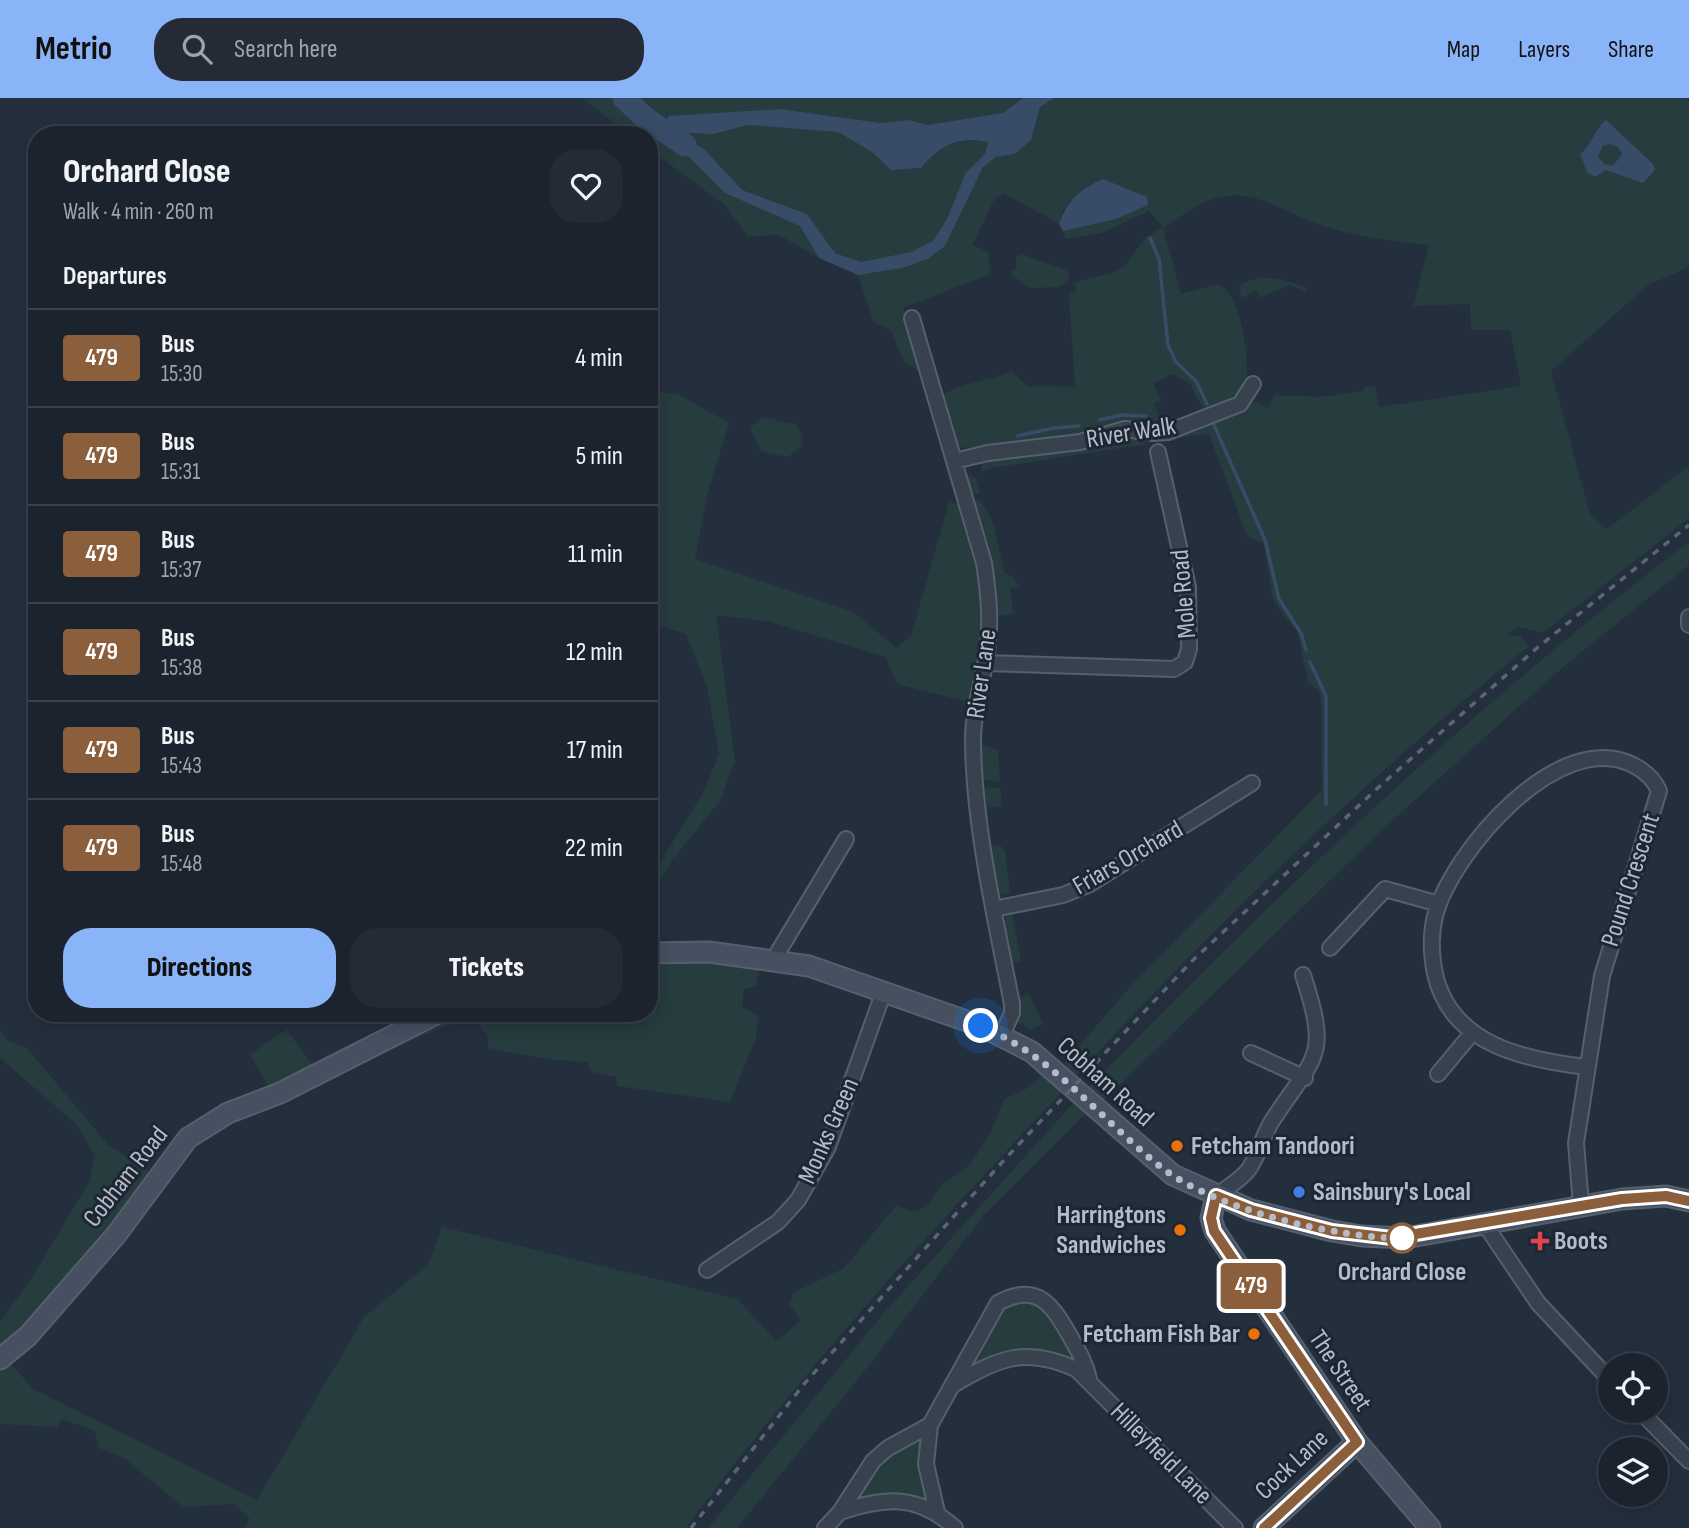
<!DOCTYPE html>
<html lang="en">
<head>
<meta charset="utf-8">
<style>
	:root { --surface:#1b232e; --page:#242b36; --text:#f1f3f6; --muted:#a0a4aa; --line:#39404a; --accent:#8ab4f8 }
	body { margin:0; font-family:"Sofia Sans Condensed",sans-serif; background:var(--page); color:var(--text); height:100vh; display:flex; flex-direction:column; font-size:26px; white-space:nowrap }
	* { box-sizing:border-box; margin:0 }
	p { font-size:23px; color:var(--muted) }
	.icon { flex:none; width:38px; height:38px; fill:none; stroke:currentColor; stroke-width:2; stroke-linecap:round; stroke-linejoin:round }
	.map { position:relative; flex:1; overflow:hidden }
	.drawer { position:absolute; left:28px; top:28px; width:630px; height:896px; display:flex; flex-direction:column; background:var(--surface); border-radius:28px; box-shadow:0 4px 18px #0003,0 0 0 2px var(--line) }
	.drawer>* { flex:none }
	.badge { padding:0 14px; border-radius:5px; font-size:24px; line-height:46px }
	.buttons { position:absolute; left:1598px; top:1255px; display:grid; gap:14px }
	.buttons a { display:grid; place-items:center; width:70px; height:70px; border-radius:50%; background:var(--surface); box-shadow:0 4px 18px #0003,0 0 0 2px var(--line); font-size:35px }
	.you { position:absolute; width:35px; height:35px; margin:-18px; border:5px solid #fff; border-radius:50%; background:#1a73e8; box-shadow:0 0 0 10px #1a73e833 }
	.map>.badge { position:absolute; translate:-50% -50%; box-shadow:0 0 0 4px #fff }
	h2 { padding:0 35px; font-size:26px; line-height:63px }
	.round { display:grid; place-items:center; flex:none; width:74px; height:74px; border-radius:28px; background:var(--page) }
	.summary { display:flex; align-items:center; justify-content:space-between; height:119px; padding:0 35px }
	h1 { font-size:33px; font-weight:800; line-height:52px }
	.action { display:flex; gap:14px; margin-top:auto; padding:14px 35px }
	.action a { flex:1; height:80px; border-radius:28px; background:var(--accent); color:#111; font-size:28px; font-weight:800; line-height:80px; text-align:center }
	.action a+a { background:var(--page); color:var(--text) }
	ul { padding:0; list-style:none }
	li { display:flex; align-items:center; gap:21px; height:98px; padding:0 35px; border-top:2px solid var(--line) }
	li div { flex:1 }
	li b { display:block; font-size:26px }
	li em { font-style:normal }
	li .badge { min-width:77px; font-weight:700; text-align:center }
	header { display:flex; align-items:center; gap:42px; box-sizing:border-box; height:98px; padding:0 35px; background:var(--accent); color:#111 }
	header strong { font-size:33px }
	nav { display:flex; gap:38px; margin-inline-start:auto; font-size:24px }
	.search { width:490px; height:63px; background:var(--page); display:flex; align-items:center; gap:18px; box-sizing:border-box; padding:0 24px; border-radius:28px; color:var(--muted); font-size:26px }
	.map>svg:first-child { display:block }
</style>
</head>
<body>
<header>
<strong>Metrio</strong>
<div class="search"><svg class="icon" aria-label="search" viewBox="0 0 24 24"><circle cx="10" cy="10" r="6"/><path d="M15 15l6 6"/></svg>Search here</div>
<nav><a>Map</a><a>Layers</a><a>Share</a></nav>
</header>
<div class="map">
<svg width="1689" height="1430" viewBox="0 0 1689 1430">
	<rect width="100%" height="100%" fill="#242f3e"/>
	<!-- green -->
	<path fill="#263c3f" d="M582,0H1023L1003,15L927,27L909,22L881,25L780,11L669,19L655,38L688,58L725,95L801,128L819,160L779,137L747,138L726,108L649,51V37H630Z
		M1054,0H1686L1689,3V169L1648,187L1551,273L1590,416L1607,431L1689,368V420L1543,535L1517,529L1508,537L1521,539L1529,548C1368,680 1215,825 1075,980L1064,965L1132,887L1322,692L1321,603L1319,594L1308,584L1298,535L1273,502L1264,445L1247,438L1209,336L1168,341L1169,338L1197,331L1200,326L1252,303L1269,310L1274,297L1320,299L1364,293L1365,289L1375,288L1379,309L1521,288L1510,232H1471L1470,206L1413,208L1429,147C1390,143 1350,138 1312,124C1283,113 1254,91 1220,99C1199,104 1181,118 1163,130L1181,196L1219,186C1243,199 1251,267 1245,291L1205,314L1190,286L1173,276L1153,285L1161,302L1154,305L1163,328L1122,324L1077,338L965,350L954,347L943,313V297C964,283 989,284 1012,273L1027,288L1075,289L1069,195L1076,194L1075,184L1111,175L1125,168L1145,140L1163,129L1149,113L1101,135L1066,141L1063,133L1067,130L1116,121L1148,107L1064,111L1059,126L1004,95L995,100L972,147L989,154L990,176L903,210L922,275L904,264L891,232L874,225L858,177L903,170L928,161L945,148L983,69L996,59L1015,56L1031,42L1040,9Z
		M748,27L838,34L872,54L891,72L921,70C943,46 955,40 988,43L985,56L965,76L947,121L933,143L911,154L861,164L835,155L807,116L742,92L686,41L687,35L713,36Z
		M1021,156L1066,172L1070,180L1060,189L1030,190L1012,177L1011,172L1016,171V159Z
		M1260,179L1283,182L1306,189V193L1289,187L1260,200L1256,193L1242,200L1239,191L1242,185Z
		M649,294L678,296L729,325L707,398L695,461L854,514L896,550L911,538L949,404L961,407L980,468L985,514L972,597L965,603L897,586L886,559L767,523L716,517L735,663L720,703L672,762L654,796L649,794V782L703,695L719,656L707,589L686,536L649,525Z
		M763,319L795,326L802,337V348L788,359L761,353L750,330Z
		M1118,337L1141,338L1147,346L991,370L982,374V364L986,359Z
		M970,377L976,380L980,396L972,397V403L979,402C999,426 996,447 1005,475L1014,479L1019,488L1010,490L1013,516L998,518L994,491L962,383Z
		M1689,444V467L1562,570L1385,729L1102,1004L1087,991C1276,797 1473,608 1689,444Z
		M983,647L998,652L1000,683L981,682L977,651Z
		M1000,689L1002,708L984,710L983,691Z
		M1000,747L1005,753L1010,795L1005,797L994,791L988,752L992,748Z
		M1012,815L1021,863L1010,865L1003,828L1007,817Z
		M670,860L760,868L756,888L744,891L742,909L758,918L756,940L730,1004L617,988L616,979L592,974L587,964L546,961L488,950V939L473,918L392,950L404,941L455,915H649V862Z
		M1029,896L1043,926L1030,932L1024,926L1015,924L1016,901Z
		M286,931L316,971L270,991L250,957Z
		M0,932L8,943L26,949L108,1047L151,1074L53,1198L1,1254L33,1291L257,1402L364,1219L428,1167L442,1129L737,1201L777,1243L801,1222L789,1206L793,1195L844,1170L896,1108L915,1114L929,1107L939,1089L970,1067L991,1034L1004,1001L1023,993L1044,976L1064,992C931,1132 801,1274 686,1430H244L250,1421L234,1406L183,1409L124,1360L99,1350L94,1332L61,1321L57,1329L0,1326V1224L32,1180L89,1084L95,1058L76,1026L0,960Z
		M1076,1002L1090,1017L1081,1020L983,1118L874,1261L737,1430H708L883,1216Z
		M1026,1202L1049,1213L1076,1262L1051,1256L968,1273L1000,1207Z
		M919,1340L920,1369L927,1402L859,1403L854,1399C870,1370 890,1354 919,1340Z"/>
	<!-- water -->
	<path fill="#394c67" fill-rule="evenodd" d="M1023,0H1054L1040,9L1031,42L1015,56L996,59L983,69L945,148L928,161L903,170L858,177L819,160L800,128L725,95L688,58L655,38L669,18L780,11L881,25L909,22L927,27L1003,15ZM748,27L838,34L872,54L891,72L921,70C941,47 957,38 988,44L985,56L965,76L947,121L933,143L911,154L861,164L835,155L807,116L742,92L704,51L686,41L688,35L713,36Z
		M1606,22L1653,66L1655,72L1643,85L1606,72L1595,79L1587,74L1580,56C1593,46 1595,30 1606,22ZM1610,46L1618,49L1622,56L1613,68L1604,66L1598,58L1603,48Z
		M1103,81L1147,99L1148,107L1116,121L1063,133L1059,126C1067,103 1080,91 1103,81Z"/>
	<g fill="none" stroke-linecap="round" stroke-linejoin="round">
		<!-- stream -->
		<path stroke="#394c67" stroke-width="3.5" d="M1150,140L1159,161L1168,247L1176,264L1196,283L1207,306
			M1099,322L1122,317L1146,318
			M1214,327L1265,442L1279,501L1301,535L1306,552
			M1017,338L1054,330L1079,328
			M1310,564L1326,598V706"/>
		<!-- river -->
		<path stroke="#394c67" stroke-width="23" d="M624,0L645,20L685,47"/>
		<!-- street casing -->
		<g stroke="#565f6c" stroke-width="18">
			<path id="street" d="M912,220L984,465C988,492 991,518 988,546C985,578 973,608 973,641C973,724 996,824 1012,906V915L1002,937
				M954,363L988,355L1080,344L1125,331L1153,335L1168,334L1240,306L1253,286
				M1689,519V527
				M985,565L1174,571L1185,564L1189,551L1188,489L1158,354
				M994,811L1063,797L1088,787L1252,685
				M1330,850L1385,791L1439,806
				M774,861L846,741
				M1251,955L1305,980
				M1438,976L1473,934
				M1216,1098C1226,1090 1241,1082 1249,1071C1259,1056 1263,1037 1272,1023C1316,956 1330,960 1303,877
				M1581,1107L1576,1045L1602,878L1659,693C1654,681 1645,673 1633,667C1559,629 1452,754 1435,818C1430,838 1431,856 1435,876C1451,947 1525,962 1587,969
				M1484,1125L1538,1205L1610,1282
				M707,1172L778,1124L798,1102L828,1049L884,893
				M953,1287C999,1260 1025,1248 1076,1271L1235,1430
				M1639,1312L1689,1363
				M930,1327L926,1366L937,1414
				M840,1414C885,1399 918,1396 955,1430
				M825,1430L840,1414L873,1363L888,1350L930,1327L998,1205C1038,1183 1053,1208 1071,1240C1079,1254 1086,1266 1089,1281"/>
		</g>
		<!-- secondary casing -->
		<g stroke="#565f6c" stroke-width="23">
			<path id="secondary" d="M649,855L709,854L809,868L981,928L1032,954L1173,1077L1251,1112L1332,1133L1362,1138L1405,1140L1622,1101L1666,1098L1689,1103
				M1216,1098L1211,1120L1215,1133L1357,1344L1430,1430
				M0,1261L28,1238L116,1137L188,1040L228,1015L280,995L438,915
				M1264,1430L1357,1344"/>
		</g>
		<!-- street -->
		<use href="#street" stroke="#38414e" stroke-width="14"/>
		<!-- secondary -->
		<use href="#secondary" stroke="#465061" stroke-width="19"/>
		<!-- rail -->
		<path stroke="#5a6575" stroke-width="3.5" stroke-dasharray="7 7" stroke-linecap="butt" d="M691,1430L804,1286L1005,1061L1192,863L1381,687L1537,550L1689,427"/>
	</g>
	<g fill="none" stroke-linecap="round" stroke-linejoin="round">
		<!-- line casing -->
		<g stroke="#fff" stroke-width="16">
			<path id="line" d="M1264,1430L1357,1344L1214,1133L1211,1120L1216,1098L1251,1112L1332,1133L1392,1140L1622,1101L1666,1098L1689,1103"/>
		</g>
		<!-- line -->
		<use href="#line" stroke="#8b5e3c" stroke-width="10"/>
		<!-- walk -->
		<path stroke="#b4bcc9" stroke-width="7" stroke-dasharray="0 12.6" d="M981,928C1053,958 1100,1021 1161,1069C1214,1111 1337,1141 1405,1140H1402"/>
	</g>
	<!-- markers -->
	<g fill="#e8710a" stroke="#1d2633" stroke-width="2.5">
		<circle cx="1177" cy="1048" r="7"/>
		<circle cx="1180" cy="1132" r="7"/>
		<circle cx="1254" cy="1236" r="7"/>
	</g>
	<circle fill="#3f7fe0" stroke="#1d2633" stroke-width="2.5" cx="1299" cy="1094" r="7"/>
	<circle fill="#fff" stroke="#8b5e3c" stroke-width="3.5" cx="1402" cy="1140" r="14"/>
	<path fill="#e0444e" stroke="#1d2633" stroke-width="2.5" d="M1536.5 1132.5h7v7h7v7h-7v7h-7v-7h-7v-7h7z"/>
	<g text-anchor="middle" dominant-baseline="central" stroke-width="6" stroke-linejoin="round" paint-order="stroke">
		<!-- street labels -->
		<g font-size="26" fill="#b4bcc9" stroke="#1d2633">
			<text transform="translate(1131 335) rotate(-9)">River Walk</text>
			<text transform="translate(1184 496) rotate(-95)">Mole Road</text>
			<text transform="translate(982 576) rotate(-82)">River Lane</text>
			<text transform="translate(1128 760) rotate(-30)">Friars Orchard</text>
			<text transform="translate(1631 782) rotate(-72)">Pound Crescent</text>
			<text transform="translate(1105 984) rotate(42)">Cobham Road</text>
			<text transform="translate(829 1033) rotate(-66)">Monks Green</text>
			<text transform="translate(126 1079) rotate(-52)">Cobham Road</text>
			<text transform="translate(1340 1273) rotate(56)">The Street</text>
			<text transform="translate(1161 1356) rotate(45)">Hilleyfield Lane</text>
			<text transform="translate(1292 1367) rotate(-43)">Cock Lane</text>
		</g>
		<!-- poi labels -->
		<g font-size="26" font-weight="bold" fill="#b4bcc9" stroke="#1d2633" text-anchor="start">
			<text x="1191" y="1048">Fetcham Tandoori</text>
			<text x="1313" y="1094">Sainsbury's Local</text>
			<text x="1166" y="1117" text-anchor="end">Harringtons<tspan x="1166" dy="30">Sandwiches</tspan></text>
			<text x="1554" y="1143">Boots</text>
			<text x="1240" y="1236" text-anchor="end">Fetcham Fish Bar</text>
		</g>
		<!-- stop labels -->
		<g font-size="26" font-weight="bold" fill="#b4bcc9" stroke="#1d2633">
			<text x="1402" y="1174">Orchard Close</text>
		</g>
	</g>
</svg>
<div class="buttons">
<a><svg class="icon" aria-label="locate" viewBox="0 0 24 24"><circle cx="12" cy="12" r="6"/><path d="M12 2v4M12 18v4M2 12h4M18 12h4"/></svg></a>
<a><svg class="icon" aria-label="layers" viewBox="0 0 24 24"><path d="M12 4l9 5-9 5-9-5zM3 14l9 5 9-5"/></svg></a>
</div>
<div class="you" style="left:981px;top:928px"></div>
<b class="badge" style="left:1251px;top:1188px;background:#8b5e3c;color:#fff">479</b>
<section class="drawer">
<div class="summary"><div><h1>Orchard Close</h1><p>Walk · 4 min · 260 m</p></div><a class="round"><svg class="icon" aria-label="heart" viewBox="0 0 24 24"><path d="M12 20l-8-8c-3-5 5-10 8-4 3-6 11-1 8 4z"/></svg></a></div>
<h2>Departures</h2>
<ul>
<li><span class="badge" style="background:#8b5e3c;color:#fff">479</span><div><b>Bus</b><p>15:30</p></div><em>4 min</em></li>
<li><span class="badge" style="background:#8b5e3c;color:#fff">479</span><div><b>Bus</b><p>15:31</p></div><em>5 min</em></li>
<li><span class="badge" style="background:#8b5e3c;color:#fff">479</span><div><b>Bus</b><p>15:37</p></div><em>11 min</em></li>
<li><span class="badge" style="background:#8b5e3c;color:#fff">479</span><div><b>Bus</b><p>15:38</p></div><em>12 min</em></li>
<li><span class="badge" style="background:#8b5e3c;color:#fff">479</span><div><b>Bus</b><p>15:43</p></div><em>17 min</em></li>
<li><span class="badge" style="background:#8b5e3c;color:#fff">479</span><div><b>Bus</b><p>15:48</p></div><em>22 min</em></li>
</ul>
<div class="action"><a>Directions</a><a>Tickets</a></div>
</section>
</div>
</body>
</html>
